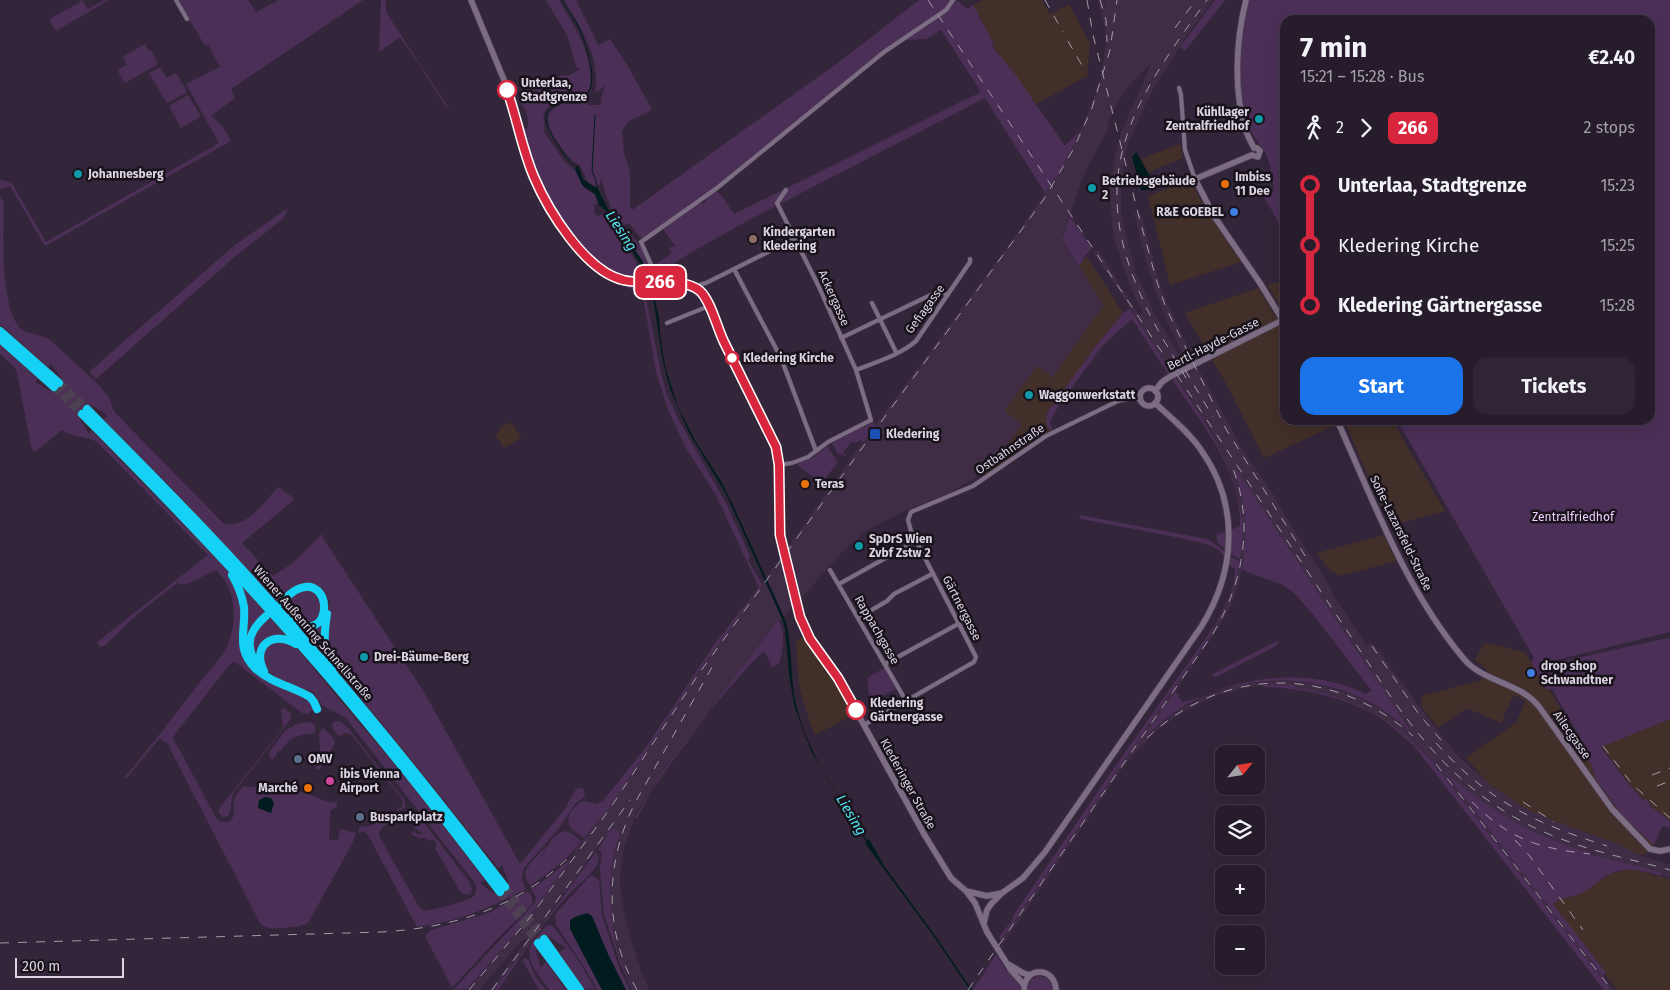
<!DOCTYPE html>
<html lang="en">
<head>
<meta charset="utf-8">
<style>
	:root { --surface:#271c2c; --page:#2f2534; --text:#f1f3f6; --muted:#a4a1a9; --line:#433a48; --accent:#1a73e8 }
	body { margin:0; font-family:"Fira Sans",sans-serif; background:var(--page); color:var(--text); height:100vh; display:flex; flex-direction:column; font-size:19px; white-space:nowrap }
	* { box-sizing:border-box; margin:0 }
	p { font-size:16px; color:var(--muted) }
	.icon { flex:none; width:28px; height:28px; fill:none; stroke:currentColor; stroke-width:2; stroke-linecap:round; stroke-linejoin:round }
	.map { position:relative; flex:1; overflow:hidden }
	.panel { position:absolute; left:1280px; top:15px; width:375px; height:410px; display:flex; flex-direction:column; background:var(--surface); border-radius:15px; box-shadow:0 5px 20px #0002,0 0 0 1px var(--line) }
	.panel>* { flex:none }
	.badge { padding:0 10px; border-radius:8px; font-size:18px; line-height:32px }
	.needle { width:32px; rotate:60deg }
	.buttons { position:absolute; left:1215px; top:745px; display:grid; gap:10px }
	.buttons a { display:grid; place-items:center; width:50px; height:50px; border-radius:10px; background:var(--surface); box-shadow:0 5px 20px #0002,0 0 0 1px var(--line); font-size:25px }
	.scale { position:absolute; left:15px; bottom:12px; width:109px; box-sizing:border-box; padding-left:5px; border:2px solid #ddd4e1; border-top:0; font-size:14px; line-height:18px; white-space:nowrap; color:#ddd4e1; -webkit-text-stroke:4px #18121b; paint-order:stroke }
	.map>.badge { position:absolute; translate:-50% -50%; box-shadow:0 0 0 2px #fff }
	.legs { display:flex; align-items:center; gap:8px; height:55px; padding:0 20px; font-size:16px }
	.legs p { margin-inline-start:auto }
	.overview { display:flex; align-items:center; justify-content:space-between; height:85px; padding:0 20px }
	h1 { font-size:28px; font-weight:700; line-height:38px }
	.cta { display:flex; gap:10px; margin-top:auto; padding:10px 20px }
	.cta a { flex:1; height:58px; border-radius:15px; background:var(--accent); color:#fff; font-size:20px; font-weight:700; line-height:58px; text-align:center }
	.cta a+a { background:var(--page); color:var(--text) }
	ul { padding:0 20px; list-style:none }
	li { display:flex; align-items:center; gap:18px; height:60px; font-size:19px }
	li i { display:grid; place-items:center; width:8px; height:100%; margin:0 6px; background:currentColor }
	li i::after { content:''; width:12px; height:12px; margin:-6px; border:4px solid; border-radius:50%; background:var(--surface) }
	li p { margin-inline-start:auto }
	li:first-child i { background:linear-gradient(#0000 50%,currentColor 0) }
	li:last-child i { background:linear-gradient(currentColor 50%,#0000 0) }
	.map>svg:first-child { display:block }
</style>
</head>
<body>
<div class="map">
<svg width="1670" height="990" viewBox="0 0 1670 990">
	<rect width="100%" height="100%" fill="#34263a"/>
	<!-- built -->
	<path fill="#3f2d46" d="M1098,0H1103L1106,9L1105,0H1213L1187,35L1151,93L1129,141L1124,161L1121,190V207L1123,224L1136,273L1155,315L1185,365L1171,371L1094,253L1098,250L1139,315L1143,313L1129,284L1116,244L1112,226L1110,190L1116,151L1122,131L1152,62L1125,90L1107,122L1109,127L1084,174L1063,235V242L1104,305L1055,373V379L1000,454L973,479L950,493L907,510L869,529L846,548L803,596L798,599L780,621L778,620L660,775L636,813L624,848L620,874V889L625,917L638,963L649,990H634L624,968L614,936L610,916L609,890L611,867L619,832L612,828L494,990H490L527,939L522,940L479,990H467L520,928L573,857L574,850L600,820L699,671L856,452L1018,232L1053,181L1081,130L1100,82L1106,44L1105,27Z
		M1134,213L1141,214L1162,291L1193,359L1187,363L1167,321L1158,298L1149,272Z
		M1197,368L1204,378L1242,449L1275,497L1283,513L1329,585L1333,595L1367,646L1372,643L1382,655L1417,704L1459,757L1488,783L1524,808L1621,845L1644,857L1670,865V878L1637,866L1587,854V852L1544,837L1512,822L1487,806L1444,772L1614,990H1611L1437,768L1422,751L1397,729L1366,708L1336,696L1321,692L1295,688V685H1262L1240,689L1215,696L1180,714L1156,731L1133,755L1123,767L1005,941L1002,945L999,943L1211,634L1230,598L1239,563H1243L1242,570L1234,599L1226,615L1215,633L1144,738L1177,711L1205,696L1238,685L1275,680L1315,684L1355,695L1380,709L1413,732L1383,691L1358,651L1234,468L1242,497L1246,522L1245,553L1244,558L1240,557L1242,536L1240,507L1237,490L1232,474L1213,434L1176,378L1189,371L1191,374V371Z"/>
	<!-- industrial -->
	<path fill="#422f29" d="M983,0H1042L1050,14L1069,4L1090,44L1087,76L1036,104L992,45L994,44L973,5Z
		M1180,144L1183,158L1148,172L1141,159Z
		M1189,180L1211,218L1241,262L1170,285L1148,196Z
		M1087,257L1123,313L1095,347L1046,422L1051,431L1020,451L987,476L983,471L1000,454L1022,424L1004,411L1037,366L1055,378V373L1104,305L1078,265Z
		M1285,280V315L1268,285Z
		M1258,288L1285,332V420H1333L1336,425L1264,458L1228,387L1185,313Z
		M1344,420H1392L1445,511L1390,526Z
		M511,422L521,438L504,448L495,434L500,432L498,429Z
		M1384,535L1396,561L1340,576L1329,569L1317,553Z
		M805,636L837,682L855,714L815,735L810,723L800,690L798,671L796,641Z
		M1485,643L1525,652L1546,689H1549L1575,734V737L1592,766L1596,780L1622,815L1654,845L1645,854L1643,855L1635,853L1621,845L1552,820L1524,808L1488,783L1466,758L1517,722L1525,701L1520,698L1513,695L1501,723L1467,708L1438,728L1422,707V696L1482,680L1487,670L1475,660Z
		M1670,719V821L1649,805L1633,789L1601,746Z
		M1626,870H1636L1670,879V990H1617L1553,904L1562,898L1581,893L1612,873Z"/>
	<!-- green -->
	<path fill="#4c2f57" d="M81,0H82L88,9L104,0H109L56,31L49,19L79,3Z
		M178,0H248L256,12L279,0H363L231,89L235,98L211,116L223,127L231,141L45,246L10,186L0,189V180L11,182L46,242L219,143L186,84L220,67L208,44L205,46Z
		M381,0H386V9L388,15L450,110L446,107L417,61L400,37L379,52Z
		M546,0H559C567,14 576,29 583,44C587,53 595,85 587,92C582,97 575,95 569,96C560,97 548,105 544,113C542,119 546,126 544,132L564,161L576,171L584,188L595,195L598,204L594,205L595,214L598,216L603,214L609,227L620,237L635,260L642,279L661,372L666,392L678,419L726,503L750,556L748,560L762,584L759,589L699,671L609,808L584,838C580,835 574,832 571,828C563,819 574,805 583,801L596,804L603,801L647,746L714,645L759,588L717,497L686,448L668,410L656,372L643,296C631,287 617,284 605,277C592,268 582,256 572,244C545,210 528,173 516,131L525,128L528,129C529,116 527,109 517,100L526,90L563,75L567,76L579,70L576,66L568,37Z
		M564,0H576L598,45L610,39L629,68L652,110L629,121L622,131L624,153L630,172V206L632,210L839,62L919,0H957L967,9L973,5L994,44L992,46L1015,74L1065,146L1081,130L1062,167L1045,193L985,98L747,221L690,253L658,274L654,265L672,253L669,248L675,246L663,229L700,202L702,204L706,201L707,197L716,191L721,195L734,214L981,92L941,30L926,39L900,40L734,174L643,238L639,236L629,223L624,225L641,247L656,279H650C641,256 627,239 616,218C609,205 605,192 601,178L600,185L591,186C584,178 585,173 580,166C578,164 573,162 571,159C562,149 539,122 552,110C562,101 577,101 589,98L588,105H601C600,98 604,92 604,85L599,91L595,92C601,58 581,27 564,0Z
		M1215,0H1225L1185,51L1180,47Z
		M1249,0H1670V632L1548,662L1550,664L1667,638L1670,639V719L1601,747L1624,778L1643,800L1645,799L1650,804L1649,805L1670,821V828L1662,826L1654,845L1622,815L1596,780L1592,766L1575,737L1577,732L1552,689H1546L1531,663L1534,658L1397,420H1650V20H1285V234L1264,197L1274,191C1272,179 1271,165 1266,154C1260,143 1250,133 1246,121C1235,85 1240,37 1249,0Z
		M145,44L149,51L151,50L158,64L125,83L117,70L127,65L123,58L126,55Z
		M160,67L167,78L176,73L186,90V93L167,103L149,73Z
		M188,95L200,115V117L181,128L169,106Z
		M0,196L4,203C3,233 0,309 21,329C29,335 40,334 49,339L100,386L109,398L114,411L127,425L224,524C248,528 264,502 278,487L295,499L242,543L273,576L294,562L322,534L323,538L424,692L520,864L564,810L576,789L580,788L584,790L585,796L574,805L560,827L524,868C520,876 522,882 526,889C491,908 457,922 417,927L368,835L363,831L359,833V827L370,826L389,816H406L413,812L416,820L413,823C399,824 381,818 379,836L419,907L425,911C433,910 468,901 473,897C477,893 477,887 474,882L345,717L323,706L313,692L282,681L267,670L262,653L272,641L293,644L409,782L485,880L480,883L495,894L509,884L502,865L498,868C461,822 424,774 386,729C375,715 363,701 352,688C346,681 339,675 335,667C328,655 326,642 326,627C327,614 334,602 324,591C309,574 290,589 278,600L282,604L294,595L309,589L322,599L319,619L309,624L290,617L186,503L103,419L107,417L106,414L91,405L79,418L89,434L91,430L226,569L238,587L250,663L311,699L313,709L308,714L302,713L235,662L231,663L175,734L173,738L215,816C218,820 220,823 225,822C238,822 232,807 234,799C236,794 241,789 244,786L254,787L281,795L284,786L329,802L337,803V807L331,810L330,813L329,840H338L340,829L356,833L352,844L308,923C302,927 273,930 265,927C263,926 261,924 259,921L166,741L164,742L160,738L126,779L125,777C152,745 176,713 201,681C208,672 225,654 228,644C238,619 236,588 216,570L185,585L177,583L141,611L104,646H99L97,642L208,555L97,442C85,435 76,439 62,430L36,451L32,450L16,369L0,354V345L38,379L35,382L50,391L62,379L51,364L48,367L0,324Z
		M288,208L283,219L238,254L96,379L89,372L235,245Z
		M1070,216L1091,247V250L1084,256L1082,263L1078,265L1062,239Z
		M1130,309C1148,336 1165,362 1183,389C1219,443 1251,491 1240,559L1231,554L1217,542V534L1230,531L1240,525C1241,471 1204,426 1175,384C1160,362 1146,340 1132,319L1103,345L1062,401L1052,417L1050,423L1053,430L1048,429L1046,422L1047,413L1095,347L1123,313Z
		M873,421L875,426L863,442L860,440L855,443L852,441L843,453L848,456L838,454L832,444L834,442Z
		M827,446L837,461V463L822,483L798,466V463L814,457Z
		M1234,468H1235L1412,733C1395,718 1376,703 1355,695C1301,673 1238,676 1187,704C1170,714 1156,727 1142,740L1175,692L1178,694L1179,697L1182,702C1198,699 1214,691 1230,686C1272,674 1325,673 1365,694L1372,691L1311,612L1294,593L1283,585L1242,570C1248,534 1246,502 1234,468Z
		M1079,515L1207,539C1219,545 1227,557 1240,561C1235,588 1225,611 1211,634L1001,940L999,937L1013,919V916L1112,771L1215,625C1223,609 1236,589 1235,569L1230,565L1220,551L1214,547L1206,544L1166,535L1081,519Z
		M240,584L286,636H279L267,639L259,663L251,647L264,613L250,627L246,636Z
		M324,619L326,658L299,626Z
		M778,620C786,628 783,653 779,664L772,667L765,652L762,653L754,660L711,709L680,751L651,791L637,818L635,817L660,775Z
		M1279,640L1276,646L1216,677L1211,675Z
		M884,668L896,689L870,703L867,678Z
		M1263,685H1295V688C1352,694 1401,723 1437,768L1611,990H1604L1414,746C1405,738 1395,729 1385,721C1350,698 1305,688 1263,687Z
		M284,708L291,714L290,720L234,792C230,800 232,809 228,816L223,817L219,813V809L283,728L281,710Z
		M335,721H340L348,728L405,801V808L397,811V807L399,809L403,806L402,803L404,802L351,734L344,733L340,736L337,735L331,725Z
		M306,722L313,723L315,726V732C310,735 308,734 303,735C293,736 286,743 280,751H277L276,756L272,760L269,756L270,751L284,732L296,724Z
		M323,728L334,739L335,743L321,768L317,770L315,767L320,747L319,733Z
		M1442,769C1488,810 1529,834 1588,852V854L1637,866L1662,873L1661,876C1644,871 1625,865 1608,875C1599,880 1591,888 1582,893C1571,898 1564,896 1553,904L1606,973L1603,976Z
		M421,823L425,824L469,881C472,887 474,890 468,895L461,893L435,848L437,845L434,839L430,841L423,837L422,839L411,834L412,831L420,835L422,833L413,828Z
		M612,828L620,832C602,884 608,941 634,990H632L620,963L604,915L600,868L602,853L598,849Z
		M566,831L573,834L581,841C568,860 548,873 530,886L526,879L525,872L529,865L547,845L537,866C544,855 551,832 566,831Z
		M596,852L599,858C597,872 579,883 570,893C542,923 521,957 498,990H494Z
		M573,857L520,928L467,989L453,990L535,903L536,897L531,889L550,876Z
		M593,876L599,880L602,916L620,970L630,990H598L581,962L556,925L555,916L557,912L589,877Z
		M528,891L532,897V904L494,942L452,988L425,936L431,930L489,913Z
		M547,925L553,926L576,957L596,990L591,988L587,990L584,988L559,952L566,948L548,936L535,946L540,967L546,962L566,990H550C542,979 526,963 530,947C533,940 542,931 547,925Z
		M996,954L1006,970H1008L1020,984V990H973Z
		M525,958L529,961L535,976L546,990H539L523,961L500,990Z
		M1038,976L1048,978L1052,984V990H1027L1029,981Z"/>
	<!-- water -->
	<path fill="#001c1f" d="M1135,153H1137L1153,182C1151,187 1147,192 1141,190L1132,157Z
		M578,165L583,179L598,189L617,226L642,260L650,279L659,318L660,333L665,366L678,407L696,442L721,481L732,503L784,617C794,646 789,678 797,708C809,756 840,799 867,840L869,839L885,867L934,934L972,990H970L932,934L867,846L865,843L866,841L811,751L794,705L789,674L785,628L782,619L727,496L688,431L670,389L663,362L653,298L647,276L630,247L609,220L607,212L599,205L595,194L582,185L575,169Z
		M265,797L271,798L274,803L271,813L258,808L259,800Z
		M587,913L592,916L608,954L626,990H602L570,929V920L575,917Z"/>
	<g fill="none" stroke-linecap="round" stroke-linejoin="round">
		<!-- stream -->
		<path stroke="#001c1f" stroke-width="1" d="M562,0C567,10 575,19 580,30C586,45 596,74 590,89C583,109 524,93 555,140C561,150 566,159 576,167
			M595,115L592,171L596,181L598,191"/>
		<!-- secondary-tunnel -->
		<path stroke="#4d4053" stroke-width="5.5" stroke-dasharray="5.5 3" stroke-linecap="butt" d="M784,553L796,603"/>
		<!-- highway-tunnel -->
		<path stroke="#4d4053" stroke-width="8" stroke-dasharray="8 4" stroke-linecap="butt" d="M59,383L87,409
			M54,387L82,414
			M505,887L544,939
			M500,892L538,943"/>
		<!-- street casing -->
		<g stroke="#4e4253" stroke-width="5">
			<path id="street" d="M176,0L187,19
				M1179,88L1181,95L1185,150L1195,179
				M734,269L781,358L816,451
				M659,282L641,242L717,188L884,52L946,10L953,0
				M692,287L706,283L792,240H795
				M872,303L896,352
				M667,323L709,306
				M841,338L939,291L948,295
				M856,370C876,362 900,355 916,341L970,262V259
				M779,465L792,463L808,457L828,442L871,420L856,370L819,287L777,203L786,190
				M830,570L906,701
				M839,584L916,541
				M858,618L887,601L894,594L932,574
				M885,664L958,624
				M864,725L974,662L976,657L911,531L908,520L911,512L973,486L1046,436L1118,401L1133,398L1141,400"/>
		</g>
		<!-- secondary casing -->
		<g stroke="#4e4253" stroke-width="7">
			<path id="secondary" d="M471,0L504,80L534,178L558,220L584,254L600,269L612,276L632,282L681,284L692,287L703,294L723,341L776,447L779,462V527L784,553
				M1246,0C1236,40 1233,91 1246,131C1248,137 1251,142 1254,148H1257L1260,151L1258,157L1252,155
				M1252,155L1195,179L1214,216L1260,283L1285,324
				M1140 397a9 9 0 1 1 18 0a9 9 0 1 1-18 0Z
				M1155,391L1162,382L1171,376L1283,320
				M1337,420C1374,502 1405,589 1464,659C1484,683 1521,682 1540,708L1612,809L1650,849L1660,851L1670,849
				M796,603L805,629L838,678L924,834L951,878L966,891L975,903L987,932L1011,970L1024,985
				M966,891L987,896L1002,893
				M984,923L987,910L991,904L1002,893L1023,878L1045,852L1201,627C1236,571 1240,505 1201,450C1189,432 1171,418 1155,403
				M1010,965L1023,973L1030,975
				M1024,990C1024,966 1055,966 1056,990"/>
		</g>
		<!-- highway casing -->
		<g stroke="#4e4253" stroke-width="9">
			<path id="highway" d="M0,331L59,383
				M0,339L54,387
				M87,409C141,464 196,518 247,575C338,675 423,780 505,887
				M82,414C158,490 232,567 303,648C372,726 436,808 500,892
				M232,575C238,585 242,596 244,607C246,631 235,649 256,669C273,684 292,686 310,697L314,702L317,709
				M281,603C285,599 290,593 296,590C335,570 334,652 289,618
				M327,614C324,634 322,651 333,668
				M255,661C244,643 251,629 266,616
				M264,671C251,646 273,630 296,644
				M544,939L580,990
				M538,943L573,990"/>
		</g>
		<!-- street -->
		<use href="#street" stroke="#7d6d84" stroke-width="4"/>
		<!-- secondary -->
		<use href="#secondary" stroke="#7d6d84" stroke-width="5.5"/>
		<!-- highway -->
		<use href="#highway" stroke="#16d1f6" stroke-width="8"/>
		<!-- rail -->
		<path stroke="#a59aa9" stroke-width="1" stroke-dasharray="9 9" stroke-linecap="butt" d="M928,0L1389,694C1435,761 1486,812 1564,840C1598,853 1635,860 1670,870
			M1045,0L1063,32
			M1087,0L1093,35L1138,213L1157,282L1166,308L1226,429L1309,562
			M1100,0L1106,20L1107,42
			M1175,28L1196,0
			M1068,41L1084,69
			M1185,370L1213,417
			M1186,378C1171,352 1154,326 1142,298C1085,172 1133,102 1207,0
			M1372,646L1418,713L1446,746
			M1147,738C1225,664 1334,666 1413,736
			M1436,743C1488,801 1534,823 1607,846
			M1603,746L1632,784L1670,818
			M1436,764L1612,990
			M1652,775L1670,768
			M1657,786L1670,781
			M1472,802C1511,840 1537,848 1590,854
			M1523,802L1554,822
			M1515,840L1529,855L1583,930
			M0,943L381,932C452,928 515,909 568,858
			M469,990L531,916L609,810L698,675L873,433L1044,199L1074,148L1092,108L1110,50L1117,0
			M492,990L630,800
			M637,990C603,930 605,861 636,801L715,662
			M968,990L1212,635C1243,585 1255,523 1232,466"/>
	</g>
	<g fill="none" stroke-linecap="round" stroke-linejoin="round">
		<!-- line-1 casing -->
		<g stroke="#fff" stroke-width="11">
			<path id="line-1" d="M507,90C517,118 522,149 534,177C548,210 585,271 623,280C645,286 682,276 700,291C711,301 717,328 724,342C741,377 759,412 776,447L779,465L780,535L800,617L810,639L838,678L856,710"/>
		</g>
		<!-- line-1 -->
		<use href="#line-1" stroke="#d7263d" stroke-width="8"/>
	</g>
	<!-- markers -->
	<g fill="#fff" stroke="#d7263d" stroke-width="2.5">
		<circle cx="507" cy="90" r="9"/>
		<circle cx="732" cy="358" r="6"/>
		<circle cx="856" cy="710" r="9"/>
	</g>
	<g fill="#0f9aa8" stroke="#18121b" stroke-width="2">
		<circle cx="1259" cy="119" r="5"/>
		<circle cx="78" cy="174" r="5"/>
		<circle cx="1092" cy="188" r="5"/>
		<circle cx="1029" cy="395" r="5"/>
		<circle cx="859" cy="546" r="5"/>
		<circle cx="364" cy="657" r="5"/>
	</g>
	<g fill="#e8710a" stroke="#18121b" stroke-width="2">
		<circle cx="1225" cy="184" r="5"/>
		<circle cx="805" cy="484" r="5"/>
		<circle cx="308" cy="788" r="5"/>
	</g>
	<g fill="#3f7fe0" stroke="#18121b" stroke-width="2">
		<circle cx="1234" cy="212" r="5"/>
		<circle cx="1531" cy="673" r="5"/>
	</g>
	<circle fill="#8d6e63" stroke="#18121b" stroke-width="2" cx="753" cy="239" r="5"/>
	<rect fill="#1a4fb4" stroke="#18121b" stroke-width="2" x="869" y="428" width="12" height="12" rx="2.5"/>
	<g fill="#5c6f8a" stroke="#18121b" stroke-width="2">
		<circle cx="298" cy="759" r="5"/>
		<circle cx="360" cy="817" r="5"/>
	</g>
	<circle fill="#d1479c" stroke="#18121b" stroke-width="2" cx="330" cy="781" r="5"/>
	<g text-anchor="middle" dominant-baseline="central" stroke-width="5" stroke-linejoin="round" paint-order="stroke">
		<!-- stop labels -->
		<g font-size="12" font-weight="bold" fill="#ddd4e1" stroke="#18121b" text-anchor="start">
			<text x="521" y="83">Unterlaa,<tspan x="521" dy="14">Stadtgrenze</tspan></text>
			<text x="743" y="358">Kledering Kirche</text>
			<text x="870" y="703">Kledering<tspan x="870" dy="14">Gärtnergasse</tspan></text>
		</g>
		<!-- poi labels -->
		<g font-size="12" font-weight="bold" fill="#ddd4e1" stroke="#18121b" text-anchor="start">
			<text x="1249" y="112" text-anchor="end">Kühllager<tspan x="1249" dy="14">Zentralfriedhof</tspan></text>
			<text x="88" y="174">Johannesberg</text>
			<text x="1235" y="177">Imbiss<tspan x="1235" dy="14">11 Dee</tspan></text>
			<text x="1102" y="181">Betriebsgebäude<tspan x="1102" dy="14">2</tspan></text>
			<text x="1224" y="212" text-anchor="end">R&amp;E GOEBEL</text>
			<text x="763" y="232">Kindergarten<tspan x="763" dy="14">Kledering</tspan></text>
			<text x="1039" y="395">Waggonwerkstatt</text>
			<text x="886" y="434">Kledering</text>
			<text x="815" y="484">Teras</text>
			<text x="869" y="539">SpDrS Wien<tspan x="869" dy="14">Zvbf Zstw 2</tspan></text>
			<text x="374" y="657">Drei-Bäume-Berg</text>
			<text x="1541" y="666">drop shop<tspan x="1541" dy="14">Schwandtner</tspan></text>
			<text x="308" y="759">OMV</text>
			<text x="340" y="774">ibis Vienna<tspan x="340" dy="14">Airport</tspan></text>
			<text x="298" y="788" text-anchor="end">Marché</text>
			<text x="370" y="817">Busparkplatz</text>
		</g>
		<!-- street labels -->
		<g font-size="12" fill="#ddd4e1" stroke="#18121b">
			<text transform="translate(834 298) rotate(66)">Ackergasse</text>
			<text transform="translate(925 309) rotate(-54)">Gefiagasse</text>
			<text transform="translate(1213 344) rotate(-27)">Bertl-Hayde-Gasse</text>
			<text transform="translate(1010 449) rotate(-34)">Ostbahnstraße</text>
			<text transform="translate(1401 533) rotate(64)">Sofie-Lazarsfeld-Straße</text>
			<text transform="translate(962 608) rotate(63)">Gärtnergasse</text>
			<text transform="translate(877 630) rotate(60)">Rappachgasse</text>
			<text transform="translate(313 633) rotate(49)">Wiener Außenring Schnellstraße</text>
			<text transform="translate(1572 735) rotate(55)">Ailecgasse</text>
			<text transform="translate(908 784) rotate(61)">Klederinger Straße</text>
		</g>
		<!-- park labels -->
		<g font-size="12" fill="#efcdfd" stroke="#18121b">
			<text x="1573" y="517">Zentralfriedhof</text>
		</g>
		<!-- water labels -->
		<g font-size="14" font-style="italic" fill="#54e6f2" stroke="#18121b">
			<text transform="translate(621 231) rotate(57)">Liesing</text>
			<text transform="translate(851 815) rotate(59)">Liesing</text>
		</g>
	</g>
</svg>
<div class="buttons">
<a><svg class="needle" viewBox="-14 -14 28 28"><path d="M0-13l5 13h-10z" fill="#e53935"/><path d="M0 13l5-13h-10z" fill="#a4a1a9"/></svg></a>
<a><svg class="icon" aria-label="layers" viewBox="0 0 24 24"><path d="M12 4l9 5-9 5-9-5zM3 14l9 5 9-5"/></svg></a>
<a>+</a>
<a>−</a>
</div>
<div class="scale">200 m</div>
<b class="badge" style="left:660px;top:282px;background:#d7263d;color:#fff">266</b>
<section class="panel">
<div class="overview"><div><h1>7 min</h1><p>15:21 – 15:28 · Bus</p></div><b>€2.40</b></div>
<div class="legs"><svg class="icon" aria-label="walk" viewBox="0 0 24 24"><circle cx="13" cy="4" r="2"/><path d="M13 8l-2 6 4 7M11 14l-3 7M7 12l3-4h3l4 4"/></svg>2<svg class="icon" aria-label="forward" viewBox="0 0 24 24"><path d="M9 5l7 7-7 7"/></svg><b class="badge" style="background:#d7263d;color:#fff">266</b><p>2 stops</p></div>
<ul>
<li><i style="color:#d7263d"></i><b>Unterlaa, Stadtgrenze</b><p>15:23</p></li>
<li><i style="color:#d7263d"></i><span>Kledering Kirche</span><p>15:25</p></li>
<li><i style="color:#d7263d"></i><b>Kledering Gärtnergasse</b><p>15:28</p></li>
</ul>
<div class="cta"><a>Start</a><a>Tickets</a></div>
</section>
</div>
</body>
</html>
